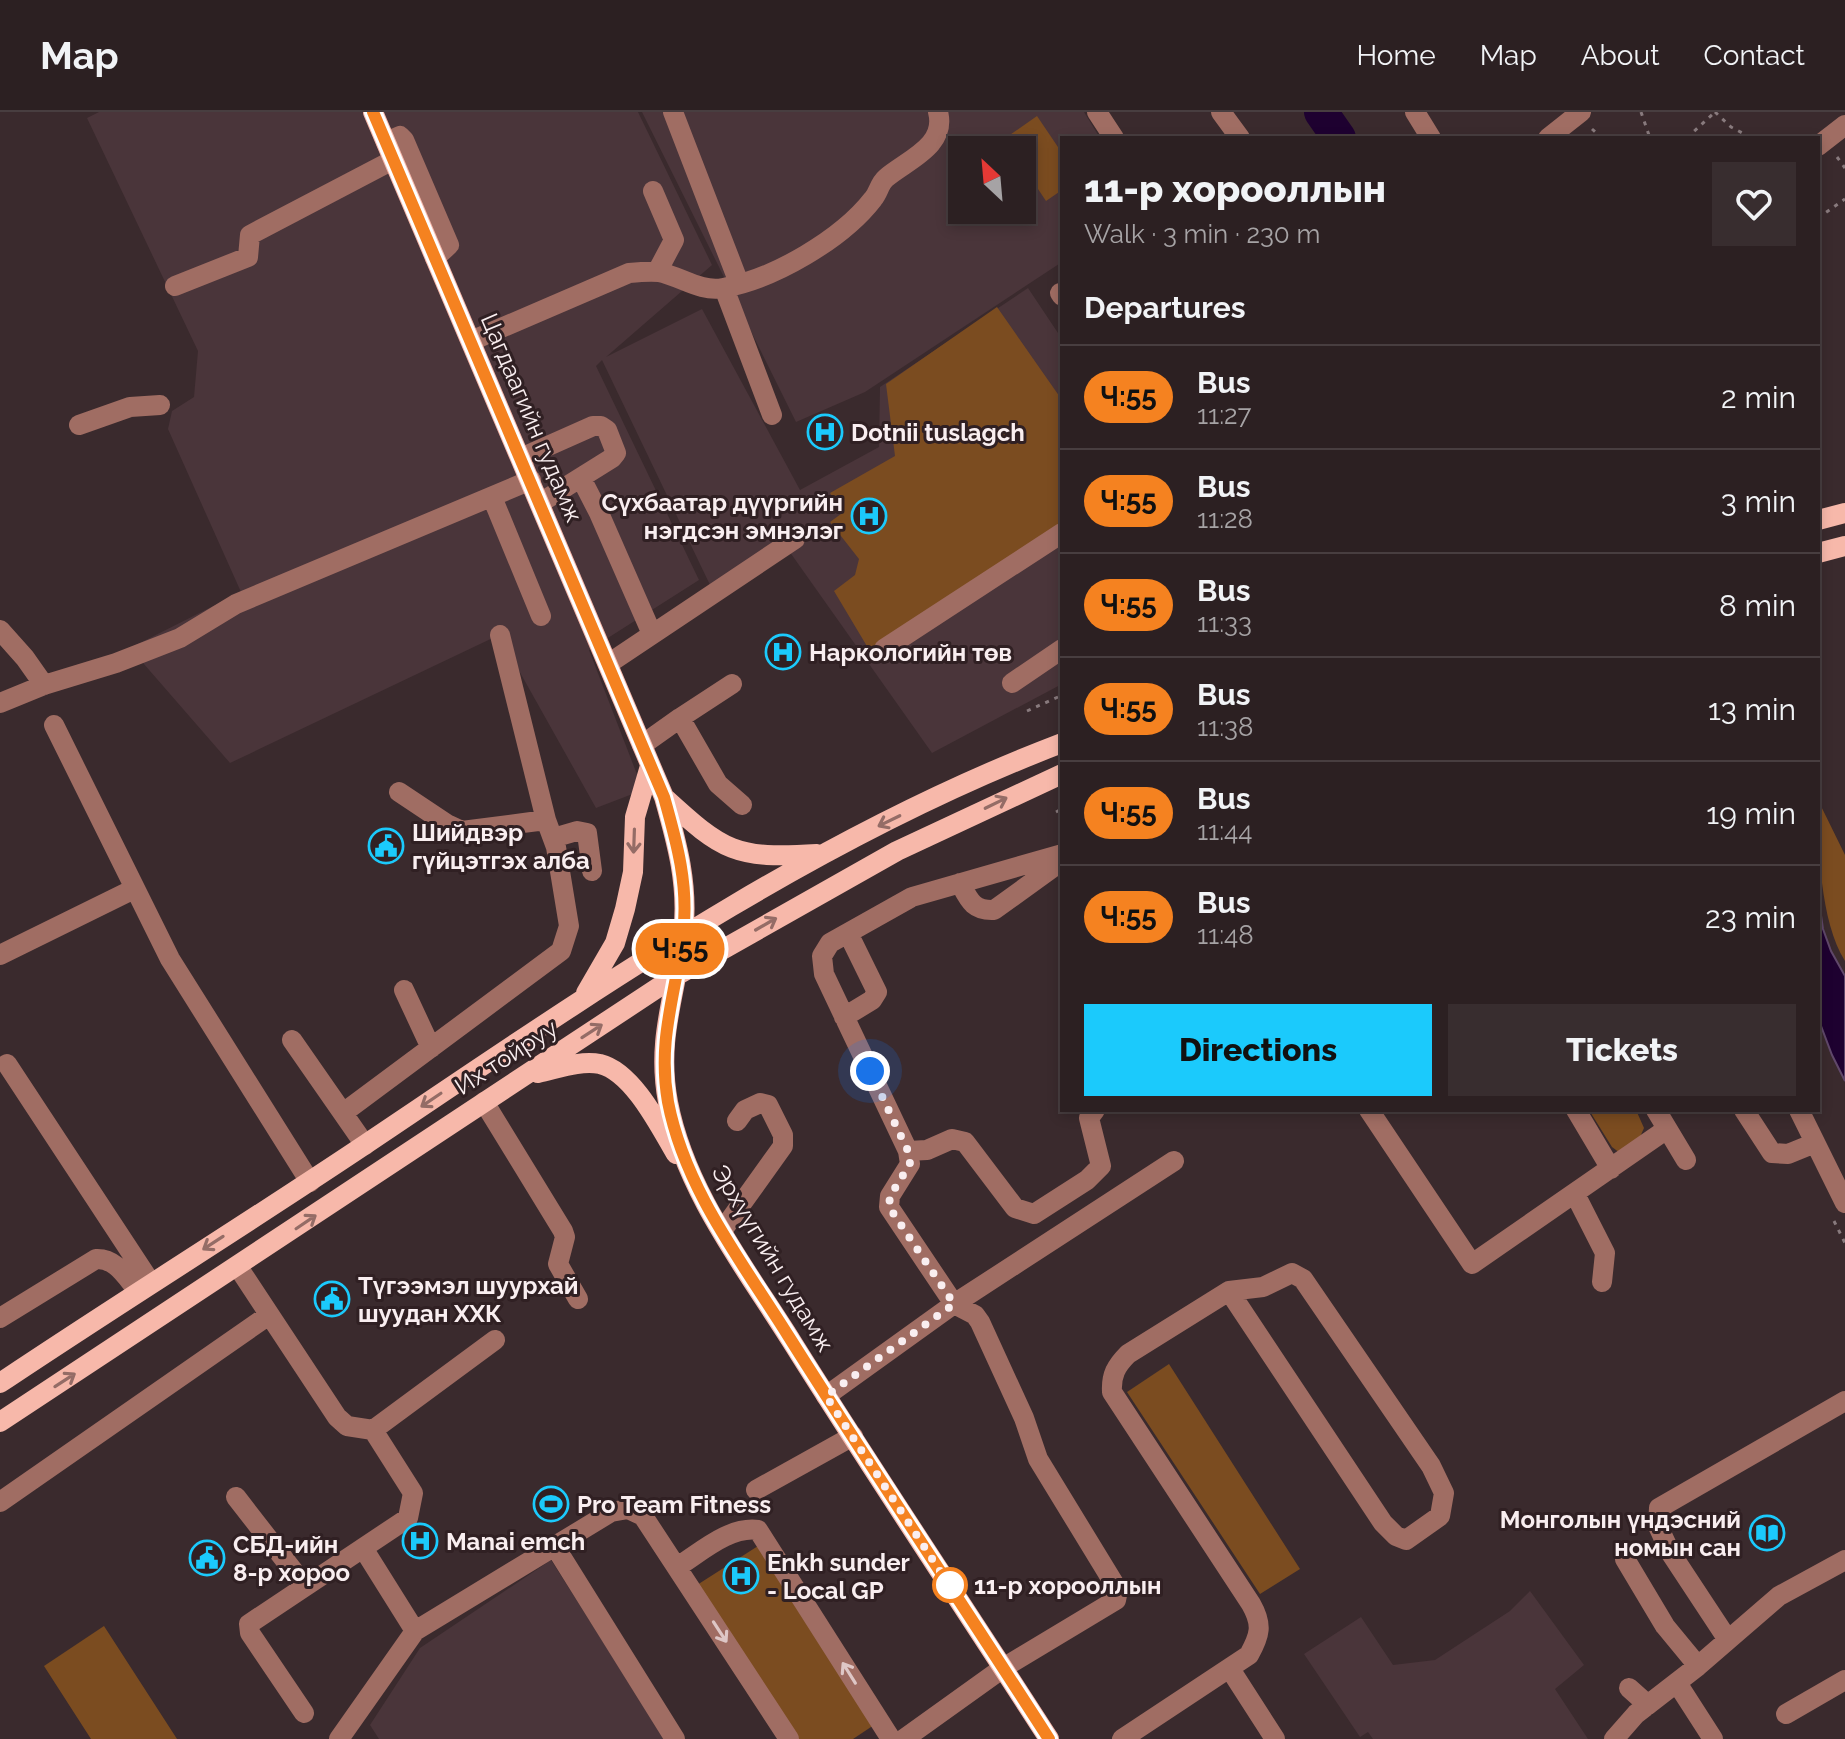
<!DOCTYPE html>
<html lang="en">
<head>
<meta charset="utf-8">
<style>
	:root { --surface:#2c2022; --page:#382d2f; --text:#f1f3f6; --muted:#a6a3a5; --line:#483e40; --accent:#1bcafc }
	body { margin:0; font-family:Raleway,sans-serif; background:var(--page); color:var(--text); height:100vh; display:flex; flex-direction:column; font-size:30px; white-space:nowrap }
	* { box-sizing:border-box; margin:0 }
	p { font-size:26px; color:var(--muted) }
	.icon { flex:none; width:44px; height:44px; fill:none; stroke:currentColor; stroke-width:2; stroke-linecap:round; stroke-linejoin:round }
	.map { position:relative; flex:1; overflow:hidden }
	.sheet { position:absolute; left:1060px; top:24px; width:760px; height:976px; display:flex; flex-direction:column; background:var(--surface); border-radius:0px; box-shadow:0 4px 12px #0003,0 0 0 2px var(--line) }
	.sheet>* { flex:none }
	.badge { padding:0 16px; border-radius:26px; font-size:28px; line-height:52px }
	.needle { width:52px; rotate:334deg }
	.fabs { position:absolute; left:948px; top:24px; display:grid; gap:16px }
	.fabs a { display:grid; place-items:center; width:88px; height:88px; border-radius:0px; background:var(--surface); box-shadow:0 4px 12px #0003,0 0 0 2px var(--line); font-size:40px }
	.you { position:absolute; width:40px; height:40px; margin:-20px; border:6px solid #fff; border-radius:50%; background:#1a73e8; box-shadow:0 0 0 12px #1a73e833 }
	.map>.badge { position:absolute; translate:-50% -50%; box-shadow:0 0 0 4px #fff }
	h2 { padding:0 24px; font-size:30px; line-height:72px }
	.round { display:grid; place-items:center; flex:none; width:84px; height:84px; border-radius:0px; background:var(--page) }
	.head { display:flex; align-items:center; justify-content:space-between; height:136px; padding:0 24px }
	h1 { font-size:38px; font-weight:800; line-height:60px }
	.button { display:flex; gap:16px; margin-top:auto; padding:16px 24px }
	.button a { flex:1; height:92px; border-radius:0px; background:var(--accent); color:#111; font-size:32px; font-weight:800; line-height:92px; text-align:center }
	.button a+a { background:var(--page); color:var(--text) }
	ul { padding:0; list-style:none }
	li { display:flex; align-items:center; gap:24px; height:104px; padding:0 24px; border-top:2px solid var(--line) }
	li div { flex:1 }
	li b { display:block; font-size:30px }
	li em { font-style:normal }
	li .badge { min-width:88px; font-weight:700; text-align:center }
	header { display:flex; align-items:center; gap:48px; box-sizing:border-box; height:112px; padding:0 40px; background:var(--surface); border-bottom:2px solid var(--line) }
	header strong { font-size:38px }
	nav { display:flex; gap:44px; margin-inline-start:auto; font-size:28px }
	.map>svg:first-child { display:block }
</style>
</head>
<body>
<header>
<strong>Map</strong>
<nav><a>Home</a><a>Map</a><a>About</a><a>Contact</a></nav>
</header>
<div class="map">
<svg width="1845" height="1627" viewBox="0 0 1845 1627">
	<rect width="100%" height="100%" fill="#3a2a2d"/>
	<!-- built -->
	<path fill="#4a353a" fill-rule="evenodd" d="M99,0H638L712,153L606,245L702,197L800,378L879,335L880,275L1028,176L1062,227V572L932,641L782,429L711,475L602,248L596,254L699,468L589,538L643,678L596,696L499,523L230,651L130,536L241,480L168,317L172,299L194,285L198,239L87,6Z
		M642,0H1084L1100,26H1062V150L865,280L796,310ZM962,38H1022V98H962Z
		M551,1448L665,1627H379L370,1613L420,1536Z
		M1530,1479L1584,1553L1555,1577L1588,1627H1373L1368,1620L1360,1625L1304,1542L1361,1505L1393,1553L1435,1548L1510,1499Z"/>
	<!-- green -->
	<path fill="#7b4c20" d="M1037,4L1062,41V78L1046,89L1022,53V38H1012L1004,27Z
		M997,195L1062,288V430L877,551L834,479L855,463L859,447L830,410L841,402L830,381L895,344L886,272Z
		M1818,688L1845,743V849C1820,809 1818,735 1818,688Z
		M1589,998H1636L1644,1016L1640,1025L1620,1041L1612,1035Z
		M1169,1252L1300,1457L1260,1482L1127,1280Z
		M758,1434L874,1613L853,1627H796L697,1473Z
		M104,1514L177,1627H91L44,1554Z"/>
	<!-- water -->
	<path fill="#1e0130" stroke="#60486a" stroke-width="2" d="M1818,783L1823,817L1831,839L1845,864V969L1832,943L1818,906Z"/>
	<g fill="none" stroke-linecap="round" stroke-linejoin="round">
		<!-- river -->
		<path stroke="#1e0130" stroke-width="34" d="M1321,0L1339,26"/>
		<!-- path -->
		<path stroke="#887a7d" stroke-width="3" stroke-dasharray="4 6" stroke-linecap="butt" d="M1641,0L1650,26
			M1715,0L1731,15L1752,26
			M1592,17L1602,26
			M1693,26L1690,23L1715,0
			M1837,45L1845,56
			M1818,106L1845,87
			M1027,599L1058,585L1062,595
			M1056,700L1062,697
			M1834,1109L1845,1131"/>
		<!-- minor -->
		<path stroke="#a06d63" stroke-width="20" d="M673,0L739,171
			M1097,0L1114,26
			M1221,0L1240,26
			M1415,0L1431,26
			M1548,26L1581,0
			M386,30L400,24L404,28L449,133L435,146
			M1818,34L1845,13
			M653,79L674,128L657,160
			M175,174L248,145L250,123L393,48
			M724,176L772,303
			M1060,181L1062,184
			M471,229L629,161C639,160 650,159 659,160C682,165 700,180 723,176C774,167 842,127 873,87C879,80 879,72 886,66C907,48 947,34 938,0
			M79,313L130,295L160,293
			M521,346L593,314H601L607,318L616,341L612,346L540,391
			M581,366L599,401L652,522
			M492,385L541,504
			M0,518L25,546L44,573
			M884,537L1062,421
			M608,552L795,427
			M1012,571L1062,537
			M0,591L44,573L116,551L180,526L236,492L531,368
			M680,606L732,572
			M54,613L170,847L310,1070
			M642,633L680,606L718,672L742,693
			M399,680L447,712L462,719L546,708
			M553,726L577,719L587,721L592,759
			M960,771C969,788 973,799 994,798L1062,749
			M0,843L134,777
			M404,878L431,936
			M844,905L872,888L877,880L848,821
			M292,928L365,1033
			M7,952L151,1171
			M484,990L563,1119L565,1125L558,1152L578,1187
			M1369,998L1472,1152L1667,1017
			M1576,998L1611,1057
			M1656,998L1686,1048
			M1744,998L1772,1041L1788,1042L1815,1031
			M1799,998L1845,1091
			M343,1001L561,839L569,814L556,735L546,708L500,523
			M908,1039L927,1038L952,1027L965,1030L1015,1096L1034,1102L1087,1068L1101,1054L1089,1006L1095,998
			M1575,1082L1605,1141L1602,1170
			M722,1119L783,1034V1023L768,993L760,991L745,998L737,1009
			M238,1155L337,1305L347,1314L373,1318L413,1381L408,1406L249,1512L250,1521L304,1601
			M1292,1161L1303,1167L1431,1354L1444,1381L1440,1404L1406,1428L1396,1424L1383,1411L1229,1179L1263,1175Z
			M954,1192L1174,1049
			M0,1206L96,1147C116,1146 126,1165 138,1179
			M826,1284L954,1192L889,1095L890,1084L910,1052L908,1039L824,862L822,844L830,831L912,785L1062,742
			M373,1318L495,1228
			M756,1378L853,1324
			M236,1385L305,1474
			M0,1390L269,1203
			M554,1433L675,1627
			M363,1436L415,1519
			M1625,1447L1665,1514L1698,1554
			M677,1455C700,1441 729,1414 758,1418L891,1627
			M1728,1528L1670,1440L1658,1414L1659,1396L1845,1289
			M1230,1557L1275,1627
			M1677,1571L1713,1627
			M1629,1576L1648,1593
			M1786,1602L1845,1568
			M339,1627L415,1519L611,1400L628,1397L643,1404L789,1627
			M904,1627L1003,1556L1116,1488L1118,1478L1038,1347L1024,1306L980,1210L975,1203L954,1192
			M1122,1627L1249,1543C1260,1523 1263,1513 1251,1492L1112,1280C1111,1263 1116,1254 1128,1242L1229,1179
			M1614,1627L1636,1602L1698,1554L1779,1484L1845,1448"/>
		<!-- major -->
		<path stroke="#f7b8aa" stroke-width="20" d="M373,0L664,685C677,731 689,774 683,822C676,883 656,926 668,990C685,1079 745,1155 792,1230C876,1364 964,1495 1049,1627
			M1818,408L1845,401
			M1818,441L1845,434
			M664,685C724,740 735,747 817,742
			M586,881L615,831L625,797L633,760L635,705L650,654
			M538,961C557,957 580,948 600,952C633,960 660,1015 676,1042
			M0,1271C121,1190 245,1113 366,1032C588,883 810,727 1062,631
			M0,1310L674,865L897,739L1062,662"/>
	</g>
	<!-- one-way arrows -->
	<defs><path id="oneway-shaft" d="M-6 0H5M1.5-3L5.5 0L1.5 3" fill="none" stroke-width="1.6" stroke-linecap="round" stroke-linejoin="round" transform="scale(2)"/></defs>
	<g stroke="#946c66">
		<use href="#oneway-shaft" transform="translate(996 691) rotate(-26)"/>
		<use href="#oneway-shaft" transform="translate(889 709) rotate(154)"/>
		<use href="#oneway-shaft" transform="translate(634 729) rotate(92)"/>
		<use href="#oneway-shaft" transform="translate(766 812) rotate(-30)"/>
		<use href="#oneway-shaft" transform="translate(592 919) rotate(-33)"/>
		<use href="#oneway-shaft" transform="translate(431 988) rotate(146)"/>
		<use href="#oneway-shaft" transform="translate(306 1110) rotate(-34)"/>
		<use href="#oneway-shaft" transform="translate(213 1131) rotate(147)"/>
		<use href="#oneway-shaft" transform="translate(65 1268) rotate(-33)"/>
	</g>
	<g stroke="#dec7c6">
		<use href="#oneway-shaft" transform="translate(720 1520) rotate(57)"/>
		<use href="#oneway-shaft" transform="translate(849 1561) rotate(-122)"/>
	</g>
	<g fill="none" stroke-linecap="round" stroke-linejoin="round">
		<!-- line casing -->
		<g stroke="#fff" stroke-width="18">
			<path id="line" d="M373,0L664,685C677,731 689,774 683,822C676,882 657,927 668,990C685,1078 743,1151 789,1225C874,1360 963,1493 1049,1627"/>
		</g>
		<!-- line -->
		<use href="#line" stroke="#f58220" stroke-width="12"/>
		<!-- walk -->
		<path stroke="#f9eef0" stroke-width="8" stroke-dasharray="0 14.4" d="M870,959L908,1039L910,1052L890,1084L889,1095L954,1192L826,1284L953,1479L950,1473"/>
	</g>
	<!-- icons -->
	<defs>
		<g id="hospital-ring" transform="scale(1.8)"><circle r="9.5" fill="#302023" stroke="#1bcafc" stroke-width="1.5"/><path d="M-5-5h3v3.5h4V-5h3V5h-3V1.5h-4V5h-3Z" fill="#1bcafc"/></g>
		<g id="civic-ring" transform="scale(1.8)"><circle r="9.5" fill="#302023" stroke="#1bcafc" stroke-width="1.5"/><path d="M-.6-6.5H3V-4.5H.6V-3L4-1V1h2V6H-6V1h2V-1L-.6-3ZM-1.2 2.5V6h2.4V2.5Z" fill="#1bcafc"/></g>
		<g id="stadium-ring" transform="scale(1.8)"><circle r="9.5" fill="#302023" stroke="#1bcafc" stroke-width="1.5"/><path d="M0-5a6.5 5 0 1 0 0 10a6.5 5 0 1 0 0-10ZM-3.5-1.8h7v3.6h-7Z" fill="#1bcafc"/></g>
		<g id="library-ring" transform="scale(1.8)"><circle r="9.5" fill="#302023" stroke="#1bcafc" stroke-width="1.5"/><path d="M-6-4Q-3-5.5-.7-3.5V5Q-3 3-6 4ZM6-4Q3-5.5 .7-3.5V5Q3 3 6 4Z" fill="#1bcafc"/></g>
	</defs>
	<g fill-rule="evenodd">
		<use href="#hospital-ring" x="825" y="320"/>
		<use href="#hospital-ring" x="869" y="404"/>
		<use href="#hospital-ring" x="783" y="540"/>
		<use href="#civic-ring" x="386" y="734"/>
		<use href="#civic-ring" x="332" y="1187"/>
		<use href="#stadium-ring" x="551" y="1392"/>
		<use href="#library-ring" x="1767" y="1421"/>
		<use href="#hospital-ring" x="420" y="1429"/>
		<use href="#civic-ring" x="207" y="1446"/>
		<use href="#hospital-ring" x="741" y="1464"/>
	</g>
	<!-- markers -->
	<circle fill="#fff" stroke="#f58220" stroke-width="4" cx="950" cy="1473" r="16"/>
	<g text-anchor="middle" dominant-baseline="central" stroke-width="6" stroke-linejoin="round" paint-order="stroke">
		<!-- street labels -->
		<g font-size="24" fill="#f9eef0" stroke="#302023">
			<text transform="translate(532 306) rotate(67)">Цагдаагийн гудамж</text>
			<text transform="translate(506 945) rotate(-33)">Их тойруу</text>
			<text transform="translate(773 1146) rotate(59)">Эрхүүгийн гудамж</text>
		</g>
		<!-- poi labels -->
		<g font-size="24" font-weight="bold" fill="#f9eef0" stroke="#302023" text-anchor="start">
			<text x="851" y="320">Dotnii tuslagch</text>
			<text x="843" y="390" text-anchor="end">Сүхбаатар дүүргийн<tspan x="843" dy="28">нэгдсэн эмнэлэг</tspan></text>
			<text x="809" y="540">Наркологийн төв</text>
			<text x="412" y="720">Шийдвэр<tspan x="412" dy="28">гүйцэтгэх алба</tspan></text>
			<text x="358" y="1173">Түгээмэл шуурхай<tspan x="358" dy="28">шуудан ХХК</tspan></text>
			<text x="577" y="1392">Pro Team Fitness</text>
			<text x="1741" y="1407" text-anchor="end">Монголын үндэсний<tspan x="1741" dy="28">номын сан</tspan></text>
			<text x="446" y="1429">Manai emch</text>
			<text x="233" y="1432">СБД-ийн<tspan x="233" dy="28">8-р хороо</tspan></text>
			<text x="767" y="1450">Enkh sunder<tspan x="767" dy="28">- Local GP</tspan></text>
		</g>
		<!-- stop labels -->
		<g font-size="24" font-weight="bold" fill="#f9eef0" stroke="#302023" text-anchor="start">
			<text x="974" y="1473">11-р хорооллын</text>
		</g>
	</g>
</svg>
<div class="fabs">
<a><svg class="needle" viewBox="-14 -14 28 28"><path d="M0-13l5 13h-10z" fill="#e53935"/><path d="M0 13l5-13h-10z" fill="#a6a3a5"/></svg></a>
</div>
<div class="you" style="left:870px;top:959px"></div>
<b class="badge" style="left:680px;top:837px;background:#f58220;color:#111">Ч:55</b>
<section class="sheet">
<div class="head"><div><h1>11-р хорооллын</h1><p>Walk · 3 min · 230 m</p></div><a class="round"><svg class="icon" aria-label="heart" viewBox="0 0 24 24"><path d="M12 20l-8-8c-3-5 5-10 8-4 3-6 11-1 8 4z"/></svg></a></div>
<h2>Departures</h2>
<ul>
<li><span class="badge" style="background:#f58220;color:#111">Ч:55</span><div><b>Bus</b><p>11:27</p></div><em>2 min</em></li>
<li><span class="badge" style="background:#f58220;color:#111">Ч:55</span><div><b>Bus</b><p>11:28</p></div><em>3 min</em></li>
<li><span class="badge" style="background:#f58220;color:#111">Ч:55</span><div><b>Bus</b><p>11:33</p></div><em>8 min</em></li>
<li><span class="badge" style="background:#f58220;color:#111">Ч:55</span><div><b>Bus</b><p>11:38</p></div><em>13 min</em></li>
<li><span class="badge" style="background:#f58220;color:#111">Ч:55</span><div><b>Bus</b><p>11:44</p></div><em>19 min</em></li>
<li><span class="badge" style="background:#f58220;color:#111">Ч:55</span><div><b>Bus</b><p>11:48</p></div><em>23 min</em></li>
</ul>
<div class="button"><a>Directions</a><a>Tickets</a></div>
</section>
</div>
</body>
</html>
